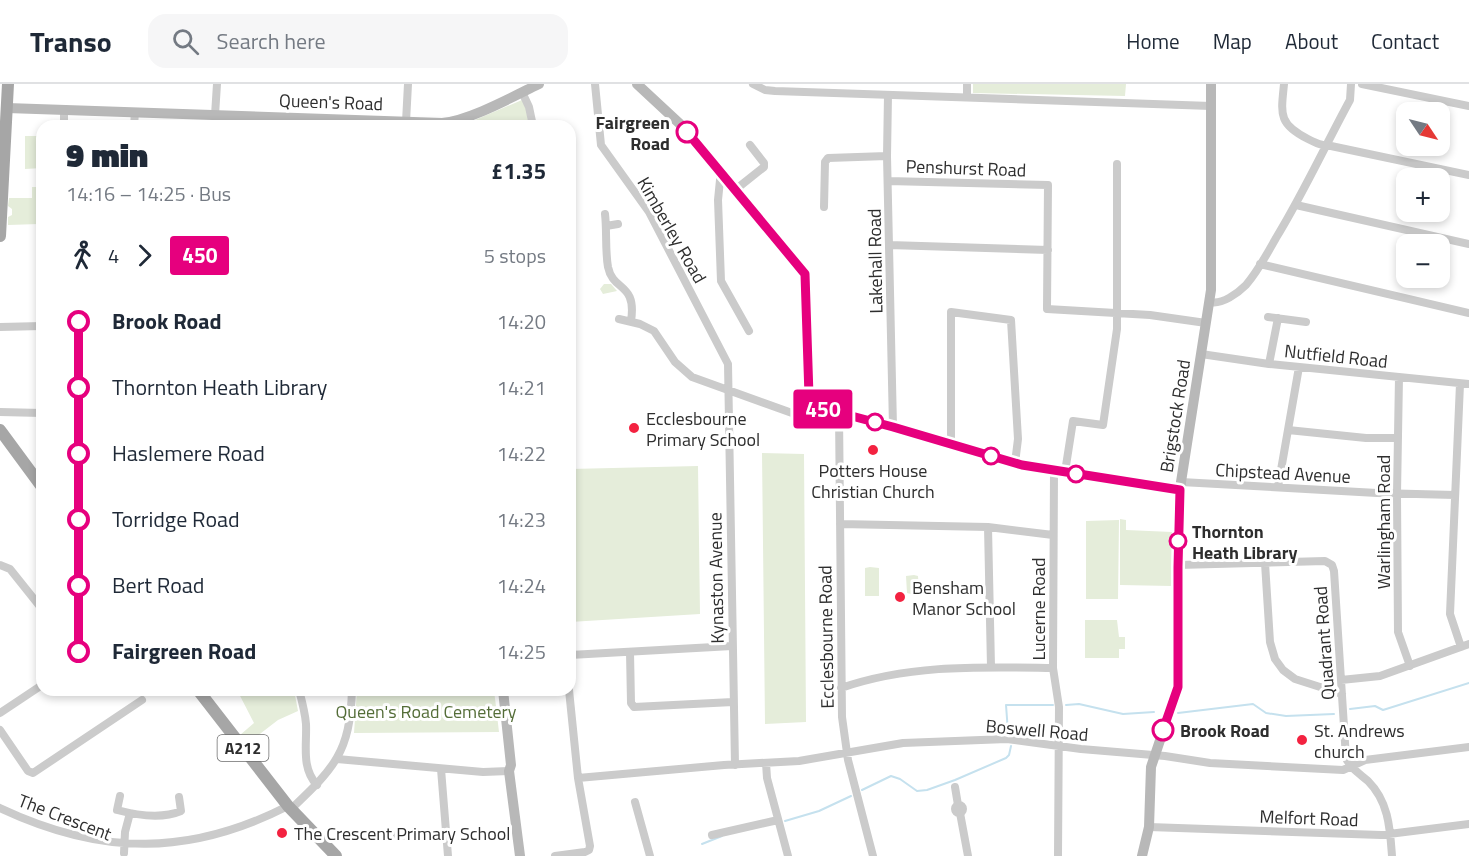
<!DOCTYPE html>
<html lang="en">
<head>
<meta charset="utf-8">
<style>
	:root { --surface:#fff; --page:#f6f6f7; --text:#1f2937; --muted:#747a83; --line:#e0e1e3 }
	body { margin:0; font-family:"Titillium Web",sans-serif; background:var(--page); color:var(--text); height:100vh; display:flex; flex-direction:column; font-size:22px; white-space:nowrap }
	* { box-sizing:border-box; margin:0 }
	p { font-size:20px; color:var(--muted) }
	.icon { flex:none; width:33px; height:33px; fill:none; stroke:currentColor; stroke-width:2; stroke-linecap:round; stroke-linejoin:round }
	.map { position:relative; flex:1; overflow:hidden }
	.details { position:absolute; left:36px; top:36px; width:540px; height:576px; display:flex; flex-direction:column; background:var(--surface); border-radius:18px; box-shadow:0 3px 9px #0003 }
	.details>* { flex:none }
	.badge { padding:0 12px; border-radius:4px; font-size:21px; line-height:39px }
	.needle { width:39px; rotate:125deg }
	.tools { position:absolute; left:1396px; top:18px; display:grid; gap:12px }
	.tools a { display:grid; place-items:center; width:54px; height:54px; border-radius:12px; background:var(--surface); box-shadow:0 3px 9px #0003; font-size:30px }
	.map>.badge { position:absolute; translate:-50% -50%; box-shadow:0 0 0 3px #fff }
	.legs { display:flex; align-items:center; gap:9px; height:66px; padding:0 30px; font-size:20px }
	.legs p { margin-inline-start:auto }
	.summary { display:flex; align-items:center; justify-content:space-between; height:102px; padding:0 30px }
	h1 { font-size:33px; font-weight:800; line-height:45px }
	ul { padding:0 30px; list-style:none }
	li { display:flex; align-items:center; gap:21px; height:66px; font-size:22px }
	li i { display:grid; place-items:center; width:9px; height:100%; margin:0 8px; background:currentColor }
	li i::after { content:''; width:15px; height:15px; margin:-8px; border:4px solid; border-radius:50%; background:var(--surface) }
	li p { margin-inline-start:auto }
	li:first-child i { background:linear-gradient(#0000 50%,currentColor 0) }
	li:last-child i { background:linear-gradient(currentColor 50%,#0000 0) }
	header { display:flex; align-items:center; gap:36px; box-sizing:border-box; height:84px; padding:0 30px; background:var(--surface); border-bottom:2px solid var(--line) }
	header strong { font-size:28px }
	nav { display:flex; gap:33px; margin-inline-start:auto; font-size:21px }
	.search { width:420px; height:54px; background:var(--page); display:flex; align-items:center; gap:15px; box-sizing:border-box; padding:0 21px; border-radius:18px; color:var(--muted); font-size:22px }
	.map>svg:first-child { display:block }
</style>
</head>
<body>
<header>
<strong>Transo</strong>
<div class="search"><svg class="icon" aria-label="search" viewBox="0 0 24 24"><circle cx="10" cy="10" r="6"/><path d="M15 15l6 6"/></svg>Search here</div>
<nav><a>Home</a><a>Map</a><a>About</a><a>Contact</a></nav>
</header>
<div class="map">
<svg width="1469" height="772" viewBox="0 0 1469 772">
	<rect width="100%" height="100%" fill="#fff"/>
	<!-- green -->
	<path fill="#e5edda" d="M973,0H1126L1125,12L973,9Z
		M522,16L526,24L529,42H461Z
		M25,52H42V84L25,85Z
		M32,103H42V170H39V140L8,141V133L12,131V125L8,122L9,114H32Z
		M604,200H611L617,207L603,210L600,205Z
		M762,369L804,370L806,638L765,640Z
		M698,382L700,530L570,538V385Z
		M1120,435L1126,436V446L1172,448V502L1120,501Z
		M1119,436L1118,515H1086V437Z
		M870,483L879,484V512H865V484Z
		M914,491L918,492L919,508L911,510L907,509L906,492Z
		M1085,536H1117L1119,553H1125V565H1119V574H1085Z
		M237,606H294L298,627L278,636L247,660L240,651L254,639Z
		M357,606H494L499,648L354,649Z"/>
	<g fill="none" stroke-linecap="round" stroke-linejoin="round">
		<!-- stream -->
		<path stroke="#c5e1ee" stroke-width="2" d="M1066,621L1079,620L1123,630L1154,628
			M1350,625L1375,622L1383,626L1469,599
			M1178,629L1253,620L1266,629L1286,632L1334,630
			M1008,648L1006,621H1053
			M862,706L891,692L900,695L917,707L927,706L955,696L1006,674L1009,671L1011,662
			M785,737L819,727L851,712
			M702,760L722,752"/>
		<!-- street -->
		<path stroke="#cbcbcb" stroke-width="8" d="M595,0L601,61L649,128L728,280L735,681
			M753,0L765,6L775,7L1211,22
			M1284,0C1281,30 1278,40 1308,55C1316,59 1322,62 1331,62L1469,91
			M1362,0L1469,22
			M522,8L529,23L533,42
			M888,11L887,72L893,343
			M967,13V0
			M215,31L217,0
			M256,32L258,42
			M406,38L408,0
			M64,42V25
			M134,42L135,28
			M723,92L720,96L718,116L721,197L749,247
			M888,97L1048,101L1047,225L1150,231L1206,239
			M735,106L764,83V79L750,61
			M1296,121L1469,160
			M824,123L825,78L828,74L887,72
			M605,130C607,147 605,166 608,183C613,208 637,198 631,237
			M606,142L618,140
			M889,161L1048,166
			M1260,180L1469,229
			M1210,218C1222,221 1238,209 1246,201C1258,187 1267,170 1276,154C1303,110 1325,62 1350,16L1351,0
			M1268,233L1306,238
			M619,235L640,240L654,247L675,278L692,293L792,329L806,330L813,321
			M0,243L42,242
			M1201,270L1269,280L1469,300
			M1269,280L1278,234
			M1399,293L1397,410L1398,548L1410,582
			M1460,300L1450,530L1461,563
			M0,328L42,329
			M839,329L842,633L848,676L873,772
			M1288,346L1366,354H1397
			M951,359V228L1011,236L1018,355L1015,379
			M1054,387L1053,584L1059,623L1058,772
			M1065,388L1073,337L1103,341L1117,245V80
			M1181,398L1377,409L1455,411
			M1278,403L1299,283
			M840,440L988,443L1053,451
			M988,443L991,583
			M1265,479L1270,558L1275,575L1283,586L1295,595L1342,610
			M0,481L10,485L42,525
			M1178,481L1325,477L1332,481L1334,487L1346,674C1350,684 1360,690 1368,697C1389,718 1390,745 1392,772
			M630,568L631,619L634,623L733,618
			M570,571L732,562
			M1341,596L1380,592L1469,560
			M841,604C910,580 981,583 1053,584
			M299,606C302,617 305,628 306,640C307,661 301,684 317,701
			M0,629L42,601
			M0,646L28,687L33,689L142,616
			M337,675L483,688L509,687
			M766,679L767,694L788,772
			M441,685L448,772
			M578,694L724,681L799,677L903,659L1007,655L1081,665L1165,672L1210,679L1343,686L1365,676L1469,663
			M955,703L958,721
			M120,712L117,726C136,731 162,735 181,727L179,713
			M635,718L650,772
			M955 725a4 4 0 1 1 8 0a4 4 0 1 1-8 0Z
			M0,724C102,772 190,772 288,722
			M291,725C334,684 350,669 352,606
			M960,729L968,772
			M1149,743L1381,751L1469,740
			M397,751L446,753
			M712,751L778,736
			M124,769L125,748L130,729
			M555,772L585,768L589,766L590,762L578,694L569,606"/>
		<!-- secondary -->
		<path stroke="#b8b8b8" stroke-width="10" d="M637,0L680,40L805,190L809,312L814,322L893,343L1022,381L1180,406
			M7,24L442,39C469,37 514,12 539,0
			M503,606L511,681L509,687L520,772
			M1142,772L1149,743L1151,683L1178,603V483L1181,398L1211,206V0"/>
		<!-- primary -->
		<path stroke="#a6a6a6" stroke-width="12" d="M0,152L8,0
			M0,346L42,403
			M198,606L288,722L336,772"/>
	</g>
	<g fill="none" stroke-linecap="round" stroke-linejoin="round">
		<!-- line-1 casing -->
		<g stroke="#fff" stroke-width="14">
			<path id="line-1" d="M687,48L805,190L809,312L814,322L893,343L1022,381L1180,406L1178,483V603L1163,646"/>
		</g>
		<!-- line-1 -->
		<use href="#line-1" stroke="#e6007e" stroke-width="9"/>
	</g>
	<!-- markers -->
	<g fill="#fff" stroke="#e6007e" stroke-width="3">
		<circle cx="687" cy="48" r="10"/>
		<circle cx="875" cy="338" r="8"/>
		<circle cx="991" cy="372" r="8"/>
		<circle cx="1076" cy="390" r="8"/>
		<circle cx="1178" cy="457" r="8"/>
		<circle cx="1163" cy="646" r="10"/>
	</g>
	<g fill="#f32240" stroke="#fff" stroke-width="2">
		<circle cx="634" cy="344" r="6"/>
		<circle cx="873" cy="366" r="6"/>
		<circle cx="900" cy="513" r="6"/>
		<circle cx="1302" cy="656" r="6"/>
		<circle cx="282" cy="749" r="6"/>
	</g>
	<g text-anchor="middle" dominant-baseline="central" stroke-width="6" stroke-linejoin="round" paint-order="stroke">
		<!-- shield labels -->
		<rect fill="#fff" stroke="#6d6d6d" stroke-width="1.5" x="217.5" y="651" width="51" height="26" rx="4.5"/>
		<g font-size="16" font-weight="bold" fill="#2e2e2e">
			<text x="243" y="664">A212</text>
		</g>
		<!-- street labels -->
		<g font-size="18" fill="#2e2e2e" stroke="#fff">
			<text transform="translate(331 18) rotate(2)">Queen's Road</text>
			<text transform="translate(966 84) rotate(2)">Penshurst Road</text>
			<text transform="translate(672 146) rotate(60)">Kimberley Road</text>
			<text transform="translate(875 177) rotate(-91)">Lakehall Road</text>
			<text transform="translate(1336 272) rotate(6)">Nutfield Road</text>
			<text transform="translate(1175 332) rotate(-81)">Brigstock Road</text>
			<text transform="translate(1283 389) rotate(3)">Chipstead Avenue</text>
			<text transform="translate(1383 438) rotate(-90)">Warlingham Road</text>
			<text transform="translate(716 494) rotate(-91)">Kynaston Avenue</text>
			<text transform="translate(1038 525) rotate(-90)">Lucerne Road</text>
			<text transform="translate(826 553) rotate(-91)">Ecclesbourne Road</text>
			<text transform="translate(1324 559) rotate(-94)">Quadrant Road</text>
			<text transform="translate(1037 646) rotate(5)">Boswell Road</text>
			<text transform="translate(65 733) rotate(21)">The Crescent</text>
			<text transform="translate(1309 734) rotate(2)">Melfort Road</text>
		</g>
		<!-- stop labels -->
		<g font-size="18" font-weight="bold" fill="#2e2e2e" stroke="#fff" text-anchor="start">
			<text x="670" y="38" text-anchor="end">Fairgreen<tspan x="670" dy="21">Road</tspan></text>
			<text x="1192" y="447">Thornton<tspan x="1192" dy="21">Heath Library</tspan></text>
			<text x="1180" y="646">Brook Road</text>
		</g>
		<!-- poi labels -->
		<g font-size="18" fill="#2e2e2e" stroke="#fff" text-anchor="start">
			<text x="646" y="334">Ecclesbourne<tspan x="646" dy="21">Primary School</tspan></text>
			<text x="873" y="386" text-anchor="middle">Potters House<tspan x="873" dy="21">Christian Church</tspan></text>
			<text x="912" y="503">Bensham<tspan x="912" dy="21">Manor School</tspan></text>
			<text x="1314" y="646">St. Andrews<tspan x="1314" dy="21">church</tspan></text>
			<text x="294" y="749">The Crescent Primary School</text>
		</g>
		<!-- park labels -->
		<g font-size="18" fill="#546d38" stroke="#fff">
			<text x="426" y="627">Queen's Road Cemetery</text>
		</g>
	</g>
</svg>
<div class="tools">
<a><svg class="needle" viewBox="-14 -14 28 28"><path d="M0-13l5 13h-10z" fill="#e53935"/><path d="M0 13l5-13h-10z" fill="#747a83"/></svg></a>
<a>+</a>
<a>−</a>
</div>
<b class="badge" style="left:823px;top:325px;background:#e6007e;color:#fff">450</b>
<section class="details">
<div class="summary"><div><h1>9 min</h1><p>14:16 – 14:25 · Bus</p></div><b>£1.35</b></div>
<div class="legs"><svg class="icon" aria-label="walk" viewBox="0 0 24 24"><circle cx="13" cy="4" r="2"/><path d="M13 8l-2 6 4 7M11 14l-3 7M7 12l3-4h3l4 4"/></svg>4<svg class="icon" aria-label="forward" viewBox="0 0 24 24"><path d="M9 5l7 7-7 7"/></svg><b class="badge" style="background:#e6007e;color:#fff">450</b><p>5 stops</p></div>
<ul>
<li><i style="color:#e6007e"></i><b>Brook Road</b><p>14:20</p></li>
<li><i style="color:#e6007e"></i><span>Thornton Heath Library</span><p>14:21</p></li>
<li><i style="color:#e6007e"></i><span>Haslemere Road</span><p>14:22</p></li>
<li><i style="color:#e6007e"></i><span>Torridge Road</span><p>14:23</p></li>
<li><i style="color:#e6007e"></i><span>Bert Road</span><p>14:24</p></li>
<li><i style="color:#e6007e"></i><b>Fairgreen Road</b><p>14:25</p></li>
</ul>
</section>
</div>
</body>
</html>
